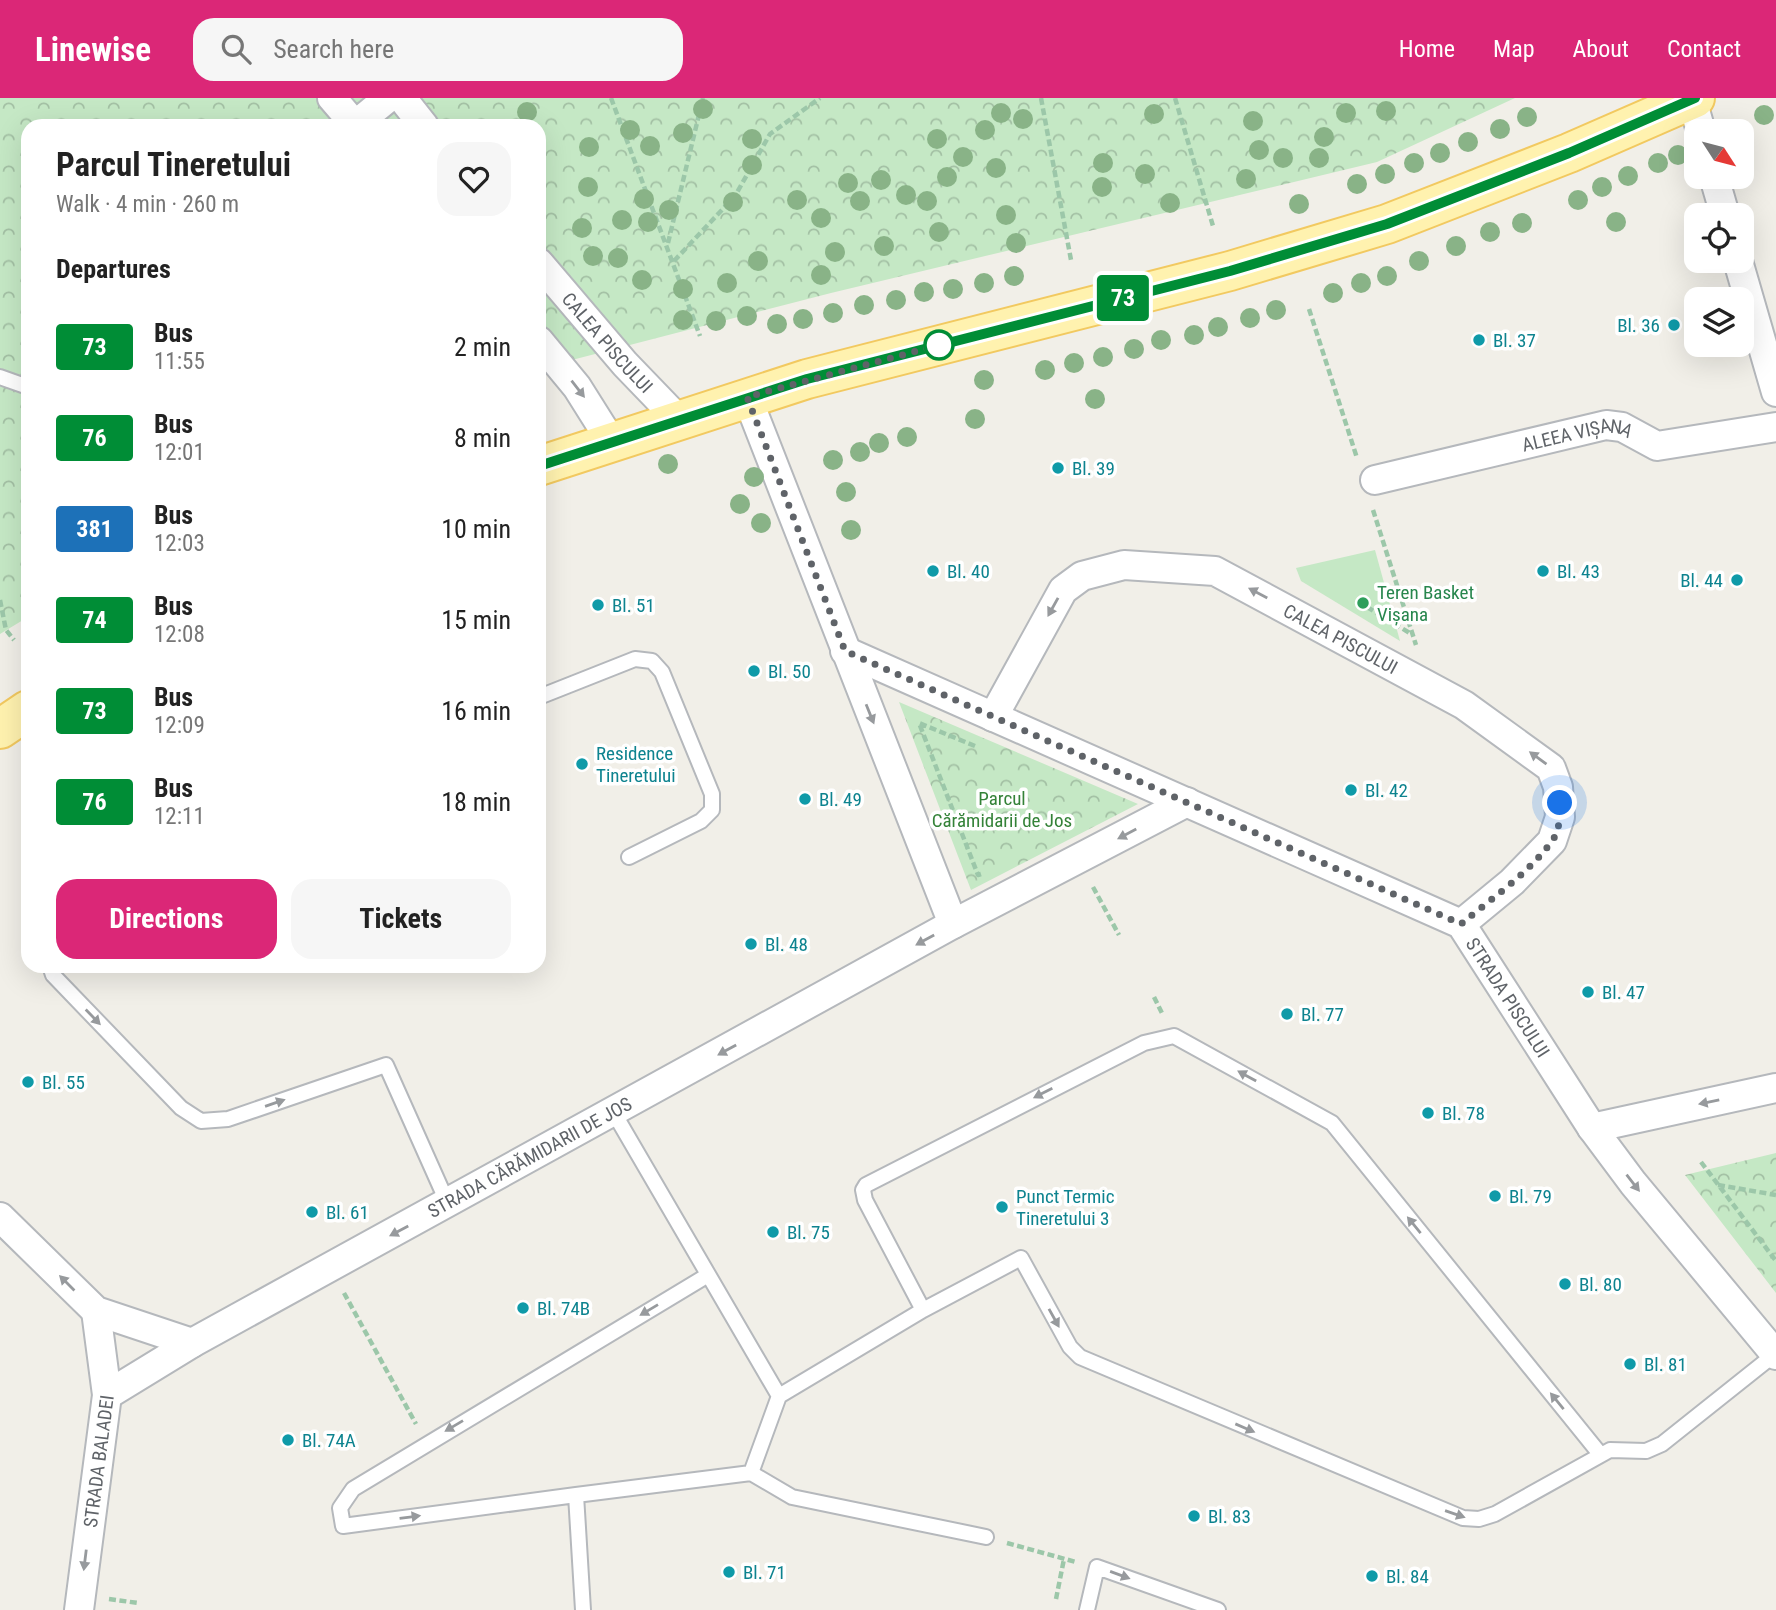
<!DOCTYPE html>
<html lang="en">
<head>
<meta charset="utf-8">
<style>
	:root { --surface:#fff; --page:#f6f6f6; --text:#222; --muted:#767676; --accent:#db2777 }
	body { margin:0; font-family:"Roboto Condensed",sans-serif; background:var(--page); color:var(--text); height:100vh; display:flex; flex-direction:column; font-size:26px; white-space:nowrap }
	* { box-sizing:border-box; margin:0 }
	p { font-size:23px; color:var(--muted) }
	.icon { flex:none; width:38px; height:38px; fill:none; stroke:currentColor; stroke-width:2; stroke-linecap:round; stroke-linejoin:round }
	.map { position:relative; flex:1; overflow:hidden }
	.side { position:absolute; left:21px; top:21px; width:525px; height:854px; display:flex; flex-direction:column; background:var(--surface); border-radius:21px; box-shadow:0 7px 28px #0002 }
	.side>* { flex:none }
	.badge { padding:0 14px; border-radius:5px; font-size:24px; line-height:46px }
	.needle { width:46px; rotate:126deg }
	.controls { position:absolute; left:1684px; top:21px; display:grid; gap:14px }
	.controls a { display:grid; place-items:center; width:70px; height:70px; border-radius:14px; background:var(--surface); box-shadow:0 7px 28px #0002; font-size:35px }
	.you { position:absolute; width:35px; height:35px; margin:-18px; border:5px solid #fff; border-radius:50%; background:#1a73e8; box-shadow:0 0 0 10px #1a73e833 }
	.map>.badge { position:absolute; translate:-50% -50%; box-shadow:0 0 0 4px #fff }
	h2 { padding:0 35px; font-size:26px; line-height:63px }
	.round { display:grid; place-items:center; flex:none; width:74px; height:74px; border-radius:21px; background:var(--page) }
	.headline { display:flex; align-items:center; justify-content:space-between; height:119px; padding:0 35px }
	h1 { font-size:33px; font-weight:700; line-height:52px }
	.primary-button { display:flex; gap:14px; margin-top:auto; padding:14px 35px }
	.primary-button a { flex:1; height:80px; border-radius:21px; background:var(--accent); color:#fff; font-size:28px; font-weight:700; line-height:80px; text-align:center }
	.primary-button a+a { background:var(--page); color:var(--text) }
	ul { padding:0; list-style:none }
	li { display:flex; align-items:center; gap:21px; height:91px; padding:0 35px }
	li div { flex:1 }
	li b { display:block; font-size:26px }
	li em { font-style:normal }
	li .badge { min-width:77px; font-weight:700; text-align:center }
	header { display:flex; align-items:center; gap:42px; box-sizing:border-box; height:98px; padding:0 35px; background:var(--accent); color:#fff }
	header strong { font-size:33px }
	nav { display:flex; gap:38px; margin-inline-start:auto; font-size:24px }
	.search { width:490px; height:63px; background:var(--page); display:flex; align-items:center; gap:18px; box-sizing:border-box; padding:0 24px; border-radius:21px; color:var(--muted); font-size:26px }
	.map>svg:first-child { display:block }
</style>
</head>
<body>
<header>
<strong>Linewise</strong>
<div class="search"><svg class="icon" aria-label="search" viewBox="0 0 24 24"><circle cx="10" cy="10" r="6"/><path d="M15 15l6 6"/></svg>Search here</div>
<nav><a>Home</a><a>Map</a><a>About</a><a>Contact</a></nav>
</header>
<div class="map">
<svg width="1776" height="1512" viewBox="0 0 1776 1512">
	<defs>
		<pattern id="park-crowns" width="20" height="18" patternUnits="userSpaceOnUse" patternTransform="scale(1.75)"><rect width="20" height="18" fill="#c5e8c5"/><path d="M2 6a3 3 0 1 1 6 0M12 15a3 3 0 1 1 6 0" fill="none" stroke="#a3c0a4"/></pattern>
	</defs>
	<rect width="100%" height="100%" fill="#f1efe8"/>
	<!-- grass -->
	<path fill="#c5e8c5" d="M1375,452L1400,543L1301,483L1296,470Z"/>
	<!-- park -->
	<path fill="url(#park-crowns)" d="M0,0H1515L1377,64L831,195L541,270L539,278V28H28V519L0,536Z
		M899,604L1138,706L971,792Z
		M1776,1055V1195L1685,1077Z"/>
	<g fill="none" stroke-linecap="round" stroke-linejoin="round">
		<!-- service casing -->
		<g stroke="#b5b8bc" stroke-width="18">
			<path id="service" d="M0,279L28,289
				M539,599L635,561L652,563L662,574L712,696V712L701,723L629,759
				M50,868L53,877L181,1010L201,1023L228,1021L386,967L448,1106
				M923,1212L865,1102L863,1092L866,1087L1144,945L1174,938L1332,1025L1600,1356
				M779,1298L923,1212L1021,1160L1070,1249L1080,1259L1463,1420L1479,1421L1495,1416L1610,1352L1646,1353L1662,1346L1775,1256
				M751,1375L792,1399L986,1439
				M576,1397L343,1428L340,1410L353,1391L708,1177
				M583,1512L576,1397L751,1375L779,1298L614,1015
				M1087,1512L1097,1469L1218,1512"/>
		</g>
		<!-- minor casing -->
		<g stroke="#b5b8bc" stroke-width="32">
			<g id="minor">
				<path d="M332,0L356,28"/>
				<path d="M402,0L424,28"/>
				<path d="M1692,2L1701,33"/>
				<path d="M355,27L388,0"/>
				<path d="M1714,79L1725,117"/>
				<path d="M1738,163L1776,294"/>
				<path id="s1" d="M539,165L625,266L678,321"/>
				<path d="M539,243L577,289L611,343"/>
				<path d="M747,299L953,826"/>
				<path id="s2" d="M1375,382L1606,327L1622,329L1657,348L1776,329"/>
				<path id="s3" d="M845,553L1461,826L1592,1030L1633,1085L1776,1257"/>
				<path id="s4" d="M993,619L1063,492L1082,478L1124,467L1215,473L1464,607L1551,670L1558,689L1560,719L1552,743L1512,784L1461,826"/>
				<path d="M1592,1030L1776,990"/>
				<path d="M0,1119L96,1213L192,1245"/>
				<path id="s5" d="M107,1297L192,1245L953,826L1187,704"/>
				<path id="s6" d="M79,1512L107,1297L96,1213"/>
			</g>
		</g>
		<!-- primary casing -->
		<g stroke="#f2c960" stroke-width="42">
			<path id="primary" d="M539,368L807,281L1230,173L1387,126L1569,55L1695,0
				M0,631L28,612"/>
		</g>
		<!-- path -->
		<path stroke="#9cc7a9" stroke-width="4.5" stroke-dasharray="7 3.5" stroke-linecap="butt" d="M611,0L700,238
			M1041,0L1071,162
			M1175,0L1213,128
			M668,145L703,0
			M674,163L735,98L770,36L820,0
			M1309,211L1357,360
			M1373,412L1416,547
			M0,502L6,532L14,542
			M1367,509L1413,537
			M975,648L919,625L978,777L981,776
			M1093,789L1119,837
			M1154,899L1163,917
			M1701,1064L1776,1163
			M1718,1087L1776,1097
			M344,1195L416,1326
			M1007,1445L1076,1464
			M109,1501L138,1505
			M1056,1501L1064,1461"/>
		<!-- service -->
		<use href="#service" stroke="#fff" stroke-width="14"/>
		<!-- minor -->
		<use href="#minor" stroke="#fff" stroke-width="28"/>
		<!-- primary -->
		<use href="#primary" stroke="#fff2af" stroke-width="38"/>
	</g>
	<!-- trees -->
	<g fill="#89b387">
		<circle cx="703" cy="11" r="10"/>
		<circle cx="1386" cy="13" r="10"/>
		<circle cx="527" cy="14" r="10"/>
		<circle cx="1001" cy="15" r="10"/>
		<circle cx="1346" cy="15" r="10"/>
		<circle cx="1154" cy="16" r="10"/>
		<circle cx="1764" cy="17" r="10"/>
		<circle cx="1527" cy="19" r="10"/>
		<circle cx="1023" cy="21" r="10"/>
		<circle cx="1253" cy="23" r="10"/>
		<circle cx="1500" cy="31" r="10"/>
		<circle cx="630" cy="32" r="10"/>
		<circle cx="985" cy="32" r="10"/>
		<circle cx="683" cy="35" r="10"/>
		<circle cx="1324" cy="39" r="10"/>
		<circle cx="752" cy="41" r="10"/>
		<circle cx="937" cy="41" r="10"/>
		<circle cx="1468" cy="44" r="10"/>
		<circle cx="650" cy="48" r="10"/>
		<circle cx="589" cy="49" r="10"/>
		<circle cx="1259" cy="52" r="10"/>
		<circle cx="1440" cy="55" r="10"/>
		<circle cx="1678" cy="57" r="10"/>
		<circle cx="963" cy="59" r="10"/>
		<circle cx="1283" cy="60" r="10"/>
		<circle cx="1319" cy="60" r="10"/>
		<circle cx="1103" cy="65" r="10"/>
		<circle cx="1414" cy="65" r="10"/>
		<circle cx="1658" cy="65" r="10"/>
		<circle cx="752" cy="67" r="10"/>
		<circle cx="996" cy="70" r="10"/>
		<circle cx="1145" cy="76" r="10"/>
		<circle cx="1385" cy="76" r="10"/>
		<circle cx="1628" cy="78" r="10"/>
		<circle cx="947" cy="79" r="10"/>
		<circle cx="1246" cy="81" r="10"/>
		<circle cx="881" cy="82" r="10"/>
		<circle cx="848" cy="85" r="10"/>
		<circle cx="1357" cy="86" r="10"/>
		<circle cx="588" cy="89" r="10"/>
		<circle cx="1102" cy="89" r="10"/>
		<circle cx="1602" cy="89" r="10"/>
		<circle cx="906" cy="97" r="10"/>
		<circle cx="644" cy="101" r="10"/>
		<circle cx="797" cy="102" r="10"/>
		<circle cx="1578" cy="102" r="10"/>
		<circle cx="860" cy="103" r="10"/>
		<circle cx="927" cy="103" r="10"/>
		<circle cx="733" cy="104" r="10"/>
		<circle cx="1170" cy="105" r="10"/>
		<circle cx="1299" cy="106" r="10"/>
		<circle cx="669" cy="112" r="10"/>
		<circle cx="1006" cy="117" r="10"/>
		<circle cx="821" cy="120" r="10"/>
		<circle cx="622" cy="122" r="10"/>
		<circle cx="648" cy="124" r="10"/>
		<circle cx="1616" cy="124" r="10"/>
		<circle cx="1522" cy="125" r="10"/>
		<circle cx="582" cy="130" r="10"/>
		<circle cx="939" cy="134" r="10"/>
		<circle cx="1490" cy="134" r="10"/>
		<circle cx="1016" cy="145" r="10"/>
		<circle cx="884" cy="148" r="10"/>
		<circle cx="1456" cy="148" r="10"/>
		<circle cx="835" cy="154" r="10"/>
		<circle cx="593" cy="158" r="10"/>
		<circle cx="618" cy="160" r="10"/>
		<circle cx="758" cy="163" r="10"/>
		<circle cx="1419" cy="163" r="10"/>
		<circle cx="821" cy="177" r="10"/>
		<circle cx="1014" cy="178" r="10"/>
		<circle cx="1387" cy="178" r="10"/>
		<circle cx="642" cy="182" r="10"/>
		<circle cx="727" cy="185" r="10"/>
		<circle cx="984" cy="185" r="10"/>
		<circle cx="1361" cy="185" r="10"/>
		<circle cx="683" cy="191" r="10"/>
		<circle cx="953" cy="191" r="10"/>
		<circle cx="924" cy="194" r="10"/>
		<circle cx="1333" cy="195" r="10"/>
		<circle cx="896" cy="202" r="10"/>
		<circle cx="864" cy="207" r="10"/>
		<circle cx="1276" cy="212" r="10"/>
		<circle cx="833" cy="215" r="10"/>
		<circle cx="747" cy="218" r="10"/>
		<circle cx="1250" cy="220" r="10"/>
		<circle cx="803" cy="221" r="10"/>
		<circle cx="683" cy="222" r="10"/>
		<circle cx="716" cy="223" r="10"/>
		<circle cx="777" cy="226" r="10"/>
		<circle cx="1218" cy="229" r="10"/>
		<circle cx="1194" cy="237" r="10"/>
		<circle cx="1161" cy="242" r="10"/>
		<circle cx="1134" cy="251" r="10"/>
		<circle cx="1103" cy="259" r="10"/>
		<circle cx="1074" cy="265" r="10"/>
		<circle cx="1045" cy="272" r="10"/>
		<circle cx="984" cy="282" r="10"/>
		<circle cx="1095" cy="301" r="10"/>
		<circle cx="975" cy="321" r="10"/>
		<circle cx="907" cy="339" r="10"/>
		<circle cx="879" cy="345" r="10"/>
		<circle cx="860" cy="354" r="10"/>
		<circle cx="833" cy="362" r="10"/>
		<circle cx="668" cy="366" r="10"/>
		<circle cx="754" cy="379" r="10"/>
		<circle cx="846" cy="394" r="10"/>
		<circle cx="740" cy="406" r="10"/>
		<circle cx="761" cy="425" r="10"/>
		<circle cx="851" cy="432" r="10"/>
	</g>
	<!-- one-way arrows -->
	<defs><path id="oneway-solid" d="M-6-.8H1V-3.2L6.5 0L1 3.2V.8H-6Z" transform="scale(1.75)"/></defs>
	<g fill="#979a9d">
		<use href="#oneway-solid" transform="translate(578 291) rotate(52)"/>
		<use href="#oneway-solid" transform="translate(1258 495) rotate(-152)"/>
		<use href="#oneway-solid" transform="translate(1053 509) rotate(119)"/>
		<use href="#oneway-solid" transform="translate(870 616) rotate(68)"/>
		<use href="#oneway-solid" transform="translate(1538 660) rotate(-144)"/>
		<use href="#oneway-solid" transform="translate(1127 736) rotate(152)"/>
		<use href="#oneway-solid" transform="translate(925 842) rotate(151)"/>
		<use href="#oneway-solid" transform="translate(93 919) rotate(46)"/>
		<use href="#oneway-solid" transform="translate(727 952) rotate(151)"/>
		<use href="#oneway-solid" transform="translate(1247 978) rotate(-151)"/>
		<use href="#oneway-solid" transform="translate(1043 995) rotate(153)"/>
		<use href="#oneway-solid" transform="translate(1709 1004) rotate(168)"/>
		<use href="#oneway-solid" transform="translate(275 1005) rotate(-19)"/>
		<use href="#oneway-solid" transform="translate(1633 1085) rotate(52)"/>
		<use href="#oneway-solid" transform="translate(1414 1127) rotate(-129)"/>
		<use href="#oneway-solid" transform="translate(399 1133) rotate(152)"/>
		<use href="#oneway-solid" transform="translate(67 1185) rotate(-135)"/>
		<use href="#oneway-solid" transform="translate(649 1212) rotate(149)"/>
		<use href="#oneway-solid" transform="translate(1054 1220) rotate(61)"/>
		<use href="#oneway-solid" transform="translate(1557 1303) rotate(-129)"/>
		<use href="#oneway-solid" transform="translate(454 1328) rotate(149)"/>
		<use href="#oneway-solid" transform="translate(1245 1330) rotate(23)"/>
		<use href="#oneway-solid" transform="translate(1455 1416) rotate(19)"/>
		<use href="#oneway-solid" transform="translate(410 1419) rotate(-7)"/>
		<use href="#oneway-solid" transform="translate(85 1462) rotate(97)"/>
		<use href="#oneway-solid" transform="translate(1120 1477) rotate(20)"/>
	</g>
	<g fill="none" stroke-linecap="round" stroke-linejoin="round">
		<!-- line casing -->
		<g stroke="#fff" stroke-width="16">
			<path id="line" d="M539,368L807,281L1230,173L1387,126L1569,55L1695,0"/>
		</g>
		<!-- line -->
		<use href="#line" stroke="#008d36" stroke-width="10"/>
		<!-- walk -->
		<path stroke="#5f6368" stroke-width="7" stroke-dasharray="0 12.6" d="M939,247L747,299L845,553L1461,826C1491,801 1529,775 1552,743C1560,732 1560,718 1560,705"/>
	</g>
	<!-- markers -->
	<g fill="#0f9aa8" stroke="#fff" stroke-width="2.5">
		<circle cx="1674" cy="227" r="7"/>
		<circle cx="1479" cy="242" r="7"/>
		<circle cx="1058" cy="370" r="7"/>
		<circle cx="933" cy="473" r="7"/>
		<circle cx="1543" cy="473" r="7"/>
		<circle cx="1737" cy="482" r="7"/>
		<circle cx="598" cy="507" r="7"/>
		<circle cx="754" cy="573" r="7"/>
		<circle cx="582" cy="666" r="7"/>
		<circle cx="1351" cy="692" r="7"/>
		<circle cx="805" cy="701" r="7"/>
		<circle cx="751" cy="846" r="7"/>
		<circle cx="1588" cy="894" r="7"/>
		<circle cx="1287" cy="916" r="7"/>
		<circle cx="28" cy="984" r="7"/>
		<circle cx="1428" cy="1015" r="7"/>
		<circle cx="1495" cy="1098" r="7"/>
		<circle cx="1002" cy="1109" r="7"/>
		<circle cx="312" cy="1114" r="7"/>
		<circle cx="773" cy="1134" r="7"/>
		<circle cx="1565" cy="1186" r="7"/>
		<circle cx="523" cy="1210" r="7"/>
		<circle cx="1630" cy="1266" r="7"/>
		<circle cx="288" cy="1342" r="7"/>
		<circle cx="1194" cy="1418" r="7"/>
		<circle cx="729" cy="1474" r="7"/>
		<circle cx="1372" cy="1478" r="7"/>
	</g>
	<circle fill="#fff" stroke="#008d36" stroke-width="3.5" cx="939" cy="247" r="14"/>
	<circle fill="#2e9e5b" stroke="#fff" stroke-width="2.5" cx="1363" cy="505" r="7"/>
	<g text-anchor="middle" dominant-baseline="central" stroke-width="7" stroke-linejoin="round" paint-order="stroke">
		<!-- culture labels -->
		<g font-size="19" fill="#0d838f" stroke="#fff" text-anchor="start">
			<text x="1660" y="227" text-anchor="end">Bl. 36</text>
			<text x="1493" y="242">Bl. 37</text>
			<text x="1072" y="370">Bl. 39</text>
			<text x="947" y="473">Bl. 40</text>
			<text x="1557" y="473">Bl. 43</text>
			<text x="1723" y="482" text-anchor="end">Bl. 44</text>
			<text x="612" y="507">Bl. 51</text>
			<text x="768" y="573">Bl. 50</text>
			<text x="596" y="655">Residence<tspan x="596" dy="22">Tineretului</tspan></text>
			<text x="1365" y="692">Bl. 42</text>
			<text x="819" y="701">Bl. 49</text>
			<text x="765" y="846">Bl. 48</text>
			<text x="1602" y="894">Bl. 47</text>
			<text x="1301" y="916">Bl. 77</text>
			<text x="42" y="984">Bl. 55</text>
			<text x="1442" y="1015">Bl. 78</text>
			<text x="1016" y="1098">Punct Termic<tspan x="1016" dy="22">Tineretului 3</tspan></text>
			<text x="1509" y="1098">Bl. 79</text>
			<text x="326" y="1114">Bl. 61</text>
			<text x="787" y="1134">Bl. 75</text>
			<text x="1579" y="1186">Bl. 80</text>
			<text x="537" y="1210">Bl. 74B</text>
			<text x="1644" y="1266">Bl. 81</text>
			<text x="302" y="1342">Bl. 74A</text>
			<text x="1208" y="1418">Bl. 83</text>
			<text x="743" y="1474">Bl. 71</text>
			<text x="1386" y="1478">Bl. 84</text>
		</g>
		<!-- street labels -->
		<g font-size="19" fill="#5f6368" stroke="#fff">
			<text stroke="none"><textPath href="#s1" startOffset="105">CALEA PISCULUI</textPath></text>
			<text stroke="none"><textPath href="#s2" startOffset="208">ALEEA VIȘANA</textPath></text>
			<text stroke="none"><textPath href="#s4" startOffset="446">CALEA PISCULUI</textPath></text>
			<text stroke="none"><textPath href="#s3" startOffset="761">STRADA PISCULUI</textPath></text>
			<text stroke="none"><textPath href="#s5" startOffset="485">STRADA CĂRĂMIDARII DE JOS</textPath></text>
			<text stroke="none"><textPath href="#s6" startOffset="150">STRADA BALADEI</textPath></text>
		</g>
		<!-- leisure labels -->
		<g font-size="19" fill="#27864d" stroke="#fff" text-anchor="start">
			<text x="1377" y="494">Teren Basket<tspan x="1377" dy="22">Vișana</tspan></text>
		</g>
		<!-- park labels -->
		<g font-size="19" fill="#348238" stroke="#fff">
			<text x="1002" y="700">Parcul<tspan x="1002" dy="22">Cărămidarii de Jos</tspan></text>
		</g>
	</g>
</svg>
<div class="controls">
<a><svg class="needle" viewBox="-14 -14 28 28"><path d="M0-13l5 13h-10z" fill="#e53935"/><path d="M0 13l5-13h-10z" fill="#767676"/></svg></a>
<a><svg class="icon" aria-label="locate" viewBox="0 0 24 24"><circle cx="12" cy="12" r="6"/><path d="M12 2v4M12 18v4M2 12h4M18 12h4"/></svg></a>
<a><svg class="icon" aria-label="layers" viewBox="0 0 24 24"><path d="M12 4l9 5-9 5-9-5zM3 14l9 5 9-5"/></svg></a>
</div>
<div class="you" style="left:1560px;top:705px"></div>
<b class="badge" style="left:1123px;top:200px;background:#008d36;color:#fff">73</b>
<section class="side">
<div class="headline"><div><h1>Parcul Tineretului</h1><p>Walk · 4 min · 260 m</p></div><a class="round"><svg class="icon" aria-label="heart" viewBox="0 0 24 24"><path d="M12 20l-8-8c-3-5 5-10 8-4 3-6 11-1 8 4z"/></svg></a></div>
<h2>Departures</h2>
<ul>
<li><span class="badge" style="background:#008d36;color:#fff">73</span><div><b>Bus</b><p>11:55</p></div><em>2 min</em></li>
<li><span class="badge" style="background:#008d36;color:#fff">76</span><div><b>Bus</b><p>12:01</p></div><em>8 min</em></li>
<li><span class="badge" style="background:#1d71b8;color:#fff">381</span><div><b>Bus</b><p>12:03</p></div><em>10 min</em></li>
<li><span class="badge" style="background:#008d36;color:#fff">74</span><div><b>Bus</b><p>12:08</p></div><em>15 min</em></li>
<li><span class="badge" style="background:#008d36;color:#fff">73</span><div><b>Bus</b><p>12:09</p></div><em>16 min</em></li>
<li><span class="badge" style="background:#008d36;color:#fff">76</span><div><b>Bus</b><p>12:11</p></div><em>18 min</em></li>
</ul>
<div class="primary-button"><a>Directions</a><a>Tickets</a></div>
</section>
</div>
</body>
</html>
